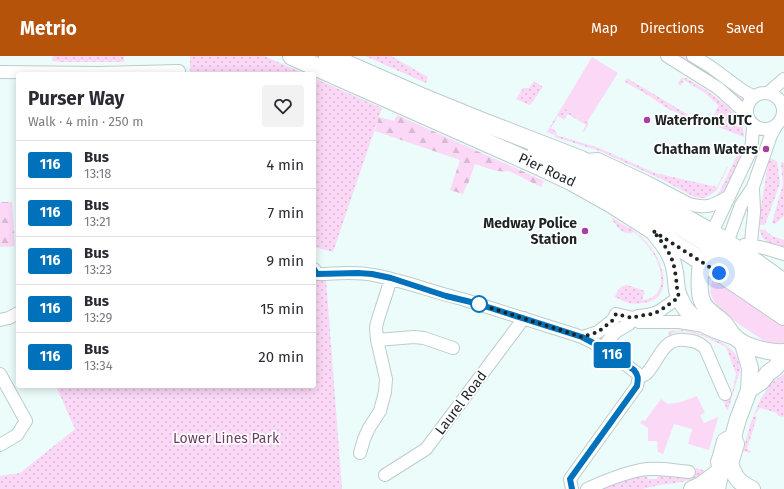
<!DOCTYPE html>
<html lang="en">
<head>
<meta charset="utf-8">
<style>
	:root { --surface:#fff; --page:#f2f2f3; --text:#2b2b33; --muted:#7c7c81; --line:#e1e1e2; --accent:#b45309 }
	body { margin:0; font-family:"Fira Sans",sans-serif; background:var(--page); color:var(--text); height:100vh; display:flex; flex-direction:column; font-size:15px; white-space:nowrap }
	* { box-sizing:border-box; margin:0 }
	p { font-size:13px; color:var(--muted) }
	.icon { flex:none; width:22px; height:22px; fill:none; stroke:currentColor; stroke-width:2; stroke-linecap:round; stroke-linejoin:round }
	.map { position:relative; flex:1; overflow:hidden }
	.sheet { position:absolute; left:16px; top:16px; width:300px; height:316px; display:flex; flex-direction:column; background:var(--surface); border-radius:4px; box-shadow:0 2px 10px #0003 }
	.sheet>* { flex:none }
	.badge { padding:0 8px; border-radius:3px; font-size:14px; line-height:26px }
	.you { position:absolute; width:20px; height:20px; margin:-10px; border:3px solid #fff; border-radius:50%; background:#1a73e8; box-shadow:0 0 0 6px #1a73e833 }
	.map>.badge { position:absolute; translate:-50% -50%; box-shadow:0 0 0 2px #fff }
	.round { display:grid; place-items:center; flex:none; width:42px; height:42px; border-radius:4px; background:var(--page) }
	.overview { display:flex; align-items:center; justify-content:space-between; height:68px; padding:0 12px }
	h1 { font-size:19px; font-weight:700; line-height:30px }
	ul { padding:0; list-style:none }
	li { display:flex; align-items:center; gap:12px; height:48px; padding:0 12px; border-top:1px solid var(--line) }
	li div { flex:1 }
	li b { display:block; font-size:15px }
	li em { font-style:normal }
	li .badge { min-width:44px; font-weight:700; text-align:center }
	header { display:flex; align-items:center; gap:24px; box-sizing:border-box; height:56px; padding:0 20px; background:var(--accent); color:#fff }
	header strong { font-size:19px }
	nav { display:flex; gap:22px; margin-inline-start:auto; font-size:14px }
	.map>svg:first-child { display:block }
</style>
</head>
<body>
<header>
<strong>Metrio</strong>
<nav><a>Map</a><a>Directions</a><a>Saved</a></nav>
</header>
<div class="map">
<svg width="784" height="433" viewBox="0 0 784 433">
	<defs>
		<pattern id="grass-dots" width="8" height="8" patternUnits="userSpaceOnUse"><rect width="8" height="8" fill="#fbd8f6"/><path d="M2 2h.1M6 6h.1" fill="none" stroke="#d7b9d3" stroke-width="1.8" stroke-linecap="round"/></pattern>
		<pattern id="forest-firs" width="22" height="20" patternUnits="userSpaceOnUse"><rect width="22" height="20" fill="#fbd8f6"/><path d="M5 1l3.5 6h-7zM16 11l3.5 6h-7z" fill="#d7b9d3"/></pattern>
	</defs>
	<rect width="100%" height="100%" fill="#ebfcfb"/>
	<!-- grass -->
	<path fill="url(#grass-dots)" d="M53,0H123L124,1V6H61L52,5V2Z
		M190,0H264L305,18H190Z
		M365,0H391L428,21L426,27Z
		M674,0H686L709,14L746,43L744,48Z
		M314,22L382,52L333,196L314,191Z
		M627,22L700,66L668,53L651,41L625,26Z
		M682,22H686C702,31 734,51 742,68C743,72 744,77 744,81L711,68L718,49L705,37L684,24L680,30L679,29L678,27Z
		M534,25L542,30V32L532,47L529,49L516,43L523,32H529Z
		M562,51L589,67L584,76L583,75L586,69L568,58L564,64L558,60L551,72L557,76L556,79L599,92L655,117L717,131L727,111H728L716,135L708,140L704,142H698L694,141L661,123L600,95L555,81V79L547,76Z
		M740,93L745,95L729,129L723,138L709,144L716,140L720,135Z
		M769,102L777,105L780,127L765,169H758Z
		M781,106L784,107V160L775,168L772,167L783,128Z
		M613,162L628,172L629,171C641,180 651,189 658,203C667,221 667,246 642,247C638,248 633,248 629,247C624,246 620,243 615,241C617,235 620,230 627,229L645,235L642,244C668,243 663,213 653,197C648,189 641,182 634,176C623,181 618,171 612,164Z
		M759,173L765,174L772,180L784,184V194C771,189 763,187 759,173Z
		M314,215L326,223L342,433H0V420L20,417L75,373L56,330H314Z
		M683,274C699,276 727,285 736,299C738,304 740,309 740,314L728,354H727L723,344L728,342L731,338L734,329L736,318L726,291L706,281L693,277L684,275L676,276L668,279L669,275Z
		M784,318V360L782,361L777,359V357L760,352L754,360L757,361L747,393L751,395L750,397L743,395L750,369L760,344L770,329L775,324Z
		M696,412L706,415L699,421L682,426L660,429L642,433H599L645,417L648,423H657L658,416H662L694,419Z"/>
	<!-- forest -->
	<path fill="url(#forest-firs)" d="M397,59L544,125L541,131L509,115C498,117 486,112 475,108L468,128H467L463,138L450,134L460,104L375,75L379,61L394,65Z
		M0,146H12L15,190L0,191Z"/>
	<!-- garden -->
	<path fill="#fbd8f6" d="M592,1L618,17L587,66L562,51Z
		M713,223L716,224L784,269V288L769,287L763,284C750,275 717,256 712,241C709,235 711,228 713,223Z
		M697,340L705,357L700,359L704,367L718,361V362L709,394L688,388L692,373L674,368L663,398L658,396L657,385H648V372L640,367L642,364L645,365L661,343L668,348L681,346Z"/>
	<g fill="none" stroke-linecap="round" stroke-linejoin="round">
		<!-- street casing -->
		<g stroke="#bccccc" stroke-width="14">
			<path id="street" d="M667,0L718,32L747,58
				M693,0L711,11L742,34L754,41
				M0,16L99,17L179,15
				M747 55a18 18 0 1 1 36 0a18 18 0 1 1-36 0Z
				M768,37L784,23
				M586,104L598,103L649,127L689,148C706,153 713,150 728,141
				M753,131C753,139 754,147 754,156C753,173 748,192 754,209
				M708,183L717,166L750,96L752,86L753,69
				M715,184L730,179L741,149L753,131L771,79L776,70
				M744,189C758,189 771,194 784,198
				M314,213L317,218C335,218 354,215 373,219C403,224 432,236 462,243L576,279C597,286 616,301 634,315L637,317L639,321
				M0,264L9,262L18,257
				M583,281L598,276L613,264L616,258L633,262L639,266H679L704,270
				M377,284L414,281L424,282L453,292
				M603,292L610,282L617,275L629,268L633,262L638,260L647,259L655,257L661,254L679,241
				M0,318L26,365L17,379L0,389
				M639,321C642,320 645,319 647,317C659,304 663,281 685,284C694,285 699,286 705,292L725,338
				M360,397L364,383L369,372L380,355L385,336L386,323L377,284L376,271L378,263L391,223
				M385,419L426,393L524,262
				M572,433L570,423L637,330L639,321
				M587,433C604,425 622,418 640,414C655,411 674,414 689,416"/>
		</g>
		<!-- secondary casing -->
		<g stroke="#bccccc" stroke-width="18">
			<path id="secondary" d="M536,94L598,125L683,173L705,187L784,244
				M655,178C665,189 673,201 675,216C676,222 676,228 677,234C678,239 681,244 683,249C695,268 715,274 735,281
				M712,199L701,205C700,217 698,230 701,242C704,254 716,259 724,267C728,271 730,277 735,281C744,291 771,297 784,296
				M743,288L750,312L749,334L738,363L733,381L736,388L730,408C736,423 738,426 752,433
				M749,334L762,325L768,317L775,312L784,301
				M692,433L701,429L725,411
				M717,433L721,414L719,406L721,400L725,385L733,381"/>
		</g>
		<!-- primary casing -->
		<g stroke="#bccccc" stroke-width="20">
			<path id="primary" d="M292,0L537,109L571,125L612,148L728,222L784,260
				M328,0L419,40L483,66L581,104L712,177L752,204L784,227"/>
		</g>
		<!-- street -->
		<use href="#street" stroke="#fff" stroke-width="12"/>
		<!-- secondary -->
		<use href="#secondary" stroke="#fff" stroke-width="16"/>
		<!-- primary -->
		<use href="#primary" stroke="#fff" stroke-width="18"/>
	</g>
	<g fill="none" stroke-linecap="round" stroke-linejoin="round">
		<!-- line casing -->
		<g stroke="#fff" stroke-width="9">
			<path id="line" d="M314,213L317,218L358,217L372,218L391,222L446,240L475,247L582,281L603,292L634,314C639,320 638,323 637,330L570,423L572,433"/>
		</g>
		<!-- line -->
		<use href="#line" stroke="#0072bc" stroke-width="6"/>
		<!-- walk -->
		<path stroke="#1e2424" stroke-width="4" stroke-dasharray="0 7.2" d="M479,248L475,247L582,281L598,276L613,264L616,258L633,262L638,260L653,258L661,254L679,241C676,232 677,224 675,216C673,199 663,187 653,175L719,217"/>
	</g>
	<!-- markers -->
	<g fill="#a83fa2" stroke="#fff" stroke-width="1.5">
		<circle cx="647" cy="64" r="4"/>
		<circle cx="766" cy="93" r="4"/>
		<circle cx="585" cy="175" r="4"/>
	</g>
	<circle fill="#fff" stroke="#0072bc" stroke-width="2" cx="479" cy="248" r="8"/>
	<g text-anchor="middle" dominant-baseline="central" stroke-width="3.5" stroke-linejoin="round" paint-order="stroke">
		<!-- poi labels -->
		<g font-size="14" font-weight="bold" fill="#1e2424" stroke="#fff" text-anchor="end">
			<text x="655" y="64" text-anchor="start">Waterfront UTC</text>
			<text x="758" y="93">Chatham Waters</text>
			<text x="577" y="167">Medway Police<tspan x="577" dy="16">Station</tspan></text>
		</g>
		<!-- street labels -->
		<g font-size="14" fill="#1e2424" stroke="#fff">
			<text transform="translate(547 114) rotate(25)">Pier Road</text>
			<text transform="translate(461 347) rotate(-53)">Laurel Road</text>
		</g>
		<!-- park labels -->
		<g font-size="14" fill="#6b3e67" stroke="#fff">
			<text x="226" y="382">Lower Lines Park</text>
		</g>
	</g>
</svg>
<div class="you" style="left:719px;top:217px"></div>
<b class="badge" style="left:612px;top:299px;background:#0072bc;color:#fff">116</b>
<section class="sheet">
<div class="overview"><div><h1>Purser Way</h1><p>Walk · 4 min · 250 m</p></div><a class="round"><svg class="icon" aria-label="heart" viewBox="0 0 24 24"><path d="M12 20l-8-8c-3-5 5-10 8-4 3-6 11-1 8 4z"/></svg></a></div>
<ul>
<li><span class="badge" style="background:#0072bc;color:#fff">116</span><div><b>Bus</b><p>13:18</p></div><em>4 min</em></li>
<li><span class="badge" style="background:#0072bc;color:#fff">116</span><div><b>Bus</b><p>13:21</p></div><em>7 min</em></li>
<li><span class="badge" style="background:#0072bc;color:#fff">116</span><div><b>Bus</b><p>13:23</p></div><em>9 min</em></li>
<li><span class="badge" style="background:#0072bc;color:#fff">116</span><div><b>Bus</b><p>13:29</p></div><em>15 min</em></li>
<li><span class="badge" style="background:#0072bc;color:#fff">116</span><div><b>Bus</b><p>13:34</p></div><em>20 min</em></li>
</ul>
</section>
</div>
</body>
</html>
